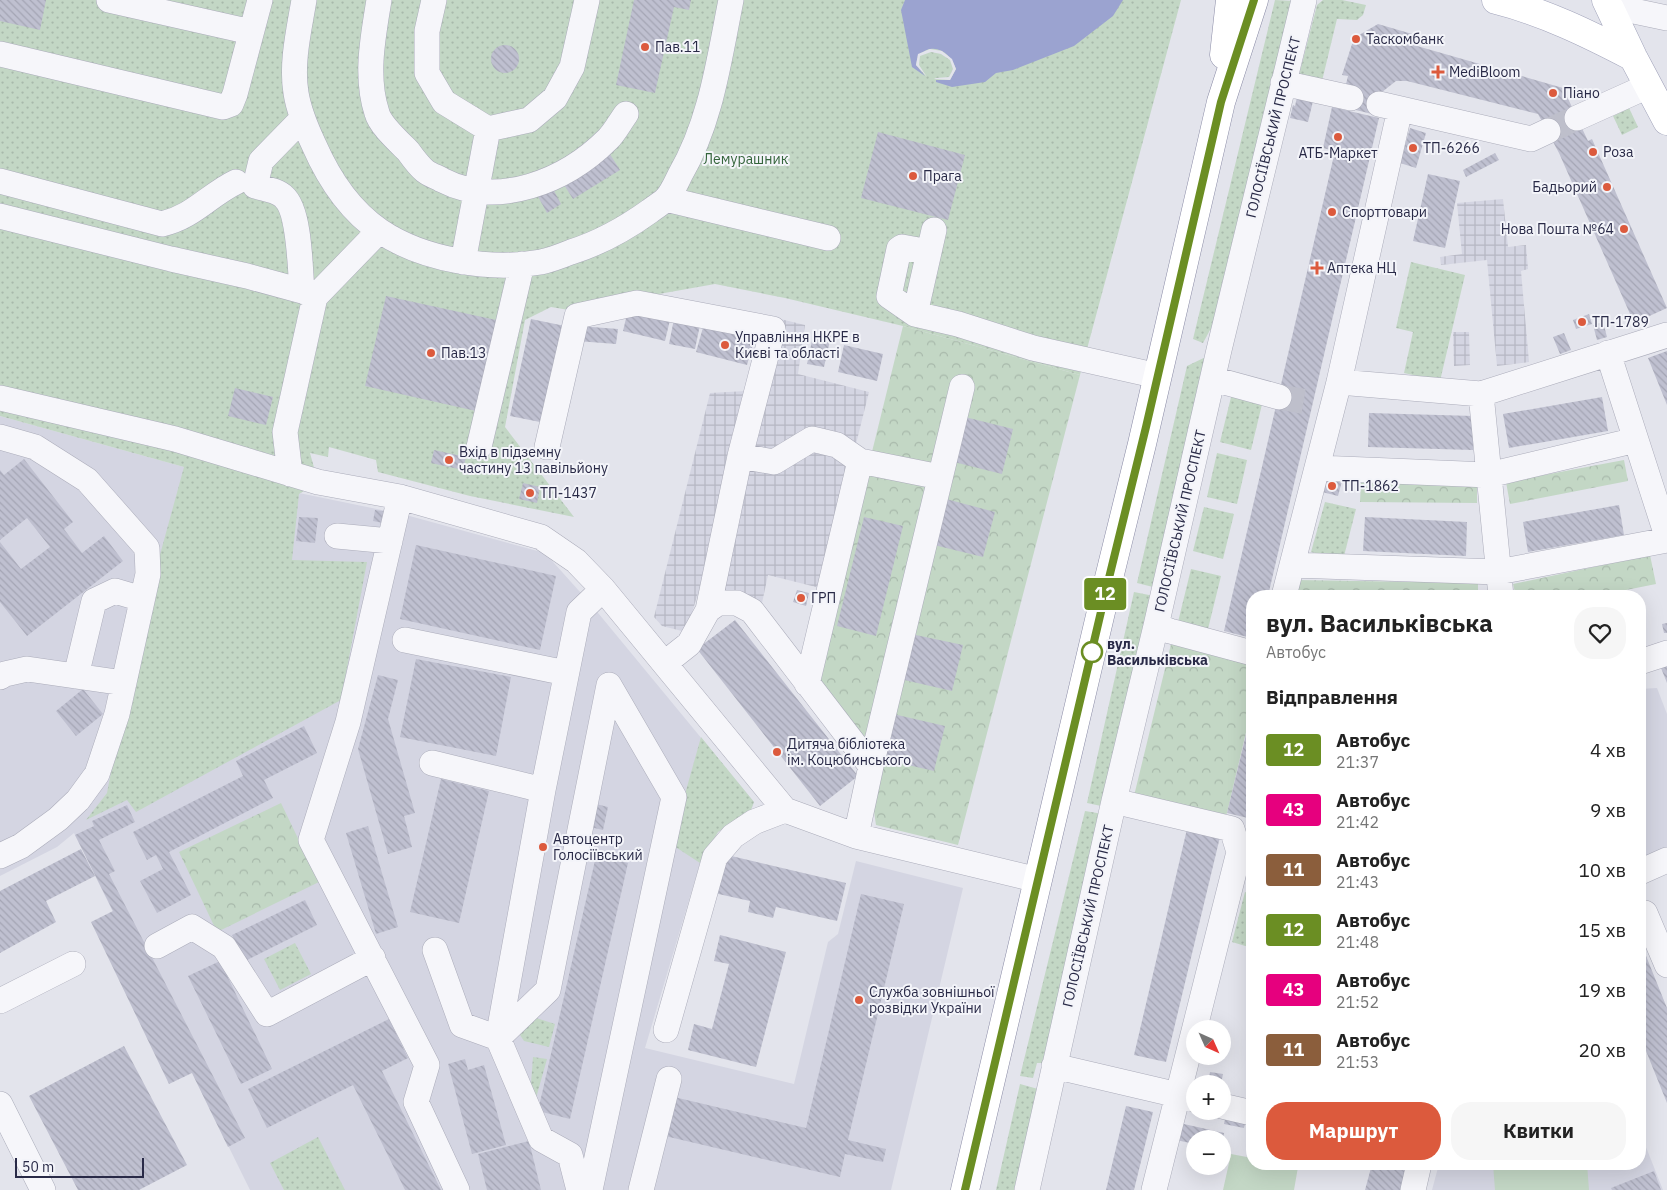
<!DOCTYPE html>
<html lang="uk">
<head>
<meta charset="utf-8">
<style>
	:root { --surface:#fff; --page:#f6f6f6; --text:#222; --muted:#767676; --accent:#dc5a3d }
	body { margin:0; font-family:"IBM Plex Sans",sans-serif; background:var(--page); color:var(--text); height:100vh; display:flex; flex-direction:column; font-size:19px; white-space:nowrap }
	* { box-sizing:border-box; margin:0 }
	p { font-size:16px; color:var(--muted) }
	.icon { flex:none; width:28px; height:28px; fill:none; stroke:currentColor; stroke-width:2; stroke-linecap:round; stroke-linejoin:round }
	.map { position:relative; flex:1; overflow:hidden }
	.details { position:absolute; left:1246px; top:590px; width:400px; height:580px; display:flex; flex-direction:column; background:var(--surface); border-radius:20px; box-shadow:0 5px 20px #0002 }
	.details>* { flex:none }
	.badge { padding:0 10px; border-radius:4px; font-size:18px; line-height:32px }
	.needle { width:32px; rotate:135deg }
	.buttons { position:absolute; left:1186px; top:1020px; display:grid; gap:10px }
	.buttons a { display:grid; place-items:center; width:45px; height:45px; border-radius:50%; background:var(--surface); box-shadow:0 5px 20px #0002; font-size:25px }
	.scale { position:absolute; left:15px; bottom:12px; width:129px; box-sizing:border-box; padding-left:5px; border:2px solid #292a47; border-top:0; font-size:14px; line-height:18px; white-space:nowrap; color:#292a47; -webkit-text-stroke:4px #f3f4f9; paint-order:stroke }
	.map>.badge { position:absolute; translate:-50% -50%; box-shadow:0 0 0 2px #fff }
	h2 { padding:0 20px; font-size:19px; line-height:45px }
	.round { display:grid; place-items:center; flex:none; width:52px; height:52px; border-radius:20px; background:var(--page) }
	.head { display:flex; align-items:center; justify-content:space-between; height:85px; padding:0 20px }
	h1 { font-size:24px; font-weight:800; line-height:38px }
	.primary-button { display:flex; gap:10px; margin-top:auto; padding:10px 20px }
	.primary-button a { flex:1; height:58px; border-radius:20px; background:var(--accent); color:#fff; font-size:20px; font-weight:800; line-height:58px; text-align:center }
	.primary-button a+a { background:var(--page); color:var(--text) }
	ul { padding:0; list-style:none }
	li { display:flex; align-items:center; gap:15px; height:60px; padding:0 20px }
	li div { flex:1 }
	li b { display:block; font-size:19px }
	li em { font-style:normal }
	li .badge { min-width:55px; font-weight:700; text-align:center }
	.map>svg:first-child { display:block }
</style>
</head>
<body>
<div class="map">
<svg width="1667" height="1190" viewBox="0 0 1667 1190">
	<defs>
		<pattern id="industrial-grid" width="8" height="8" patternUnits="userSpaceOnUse" patternTransform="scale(1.25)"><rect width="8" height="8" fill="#d4d5e2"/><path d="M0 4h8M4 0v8" fill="none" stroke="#b6b7c3"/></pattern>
		<pattern id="grass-dots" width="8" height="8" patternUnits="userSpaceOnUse" patternTransform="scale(1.25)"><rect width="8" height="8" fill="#c3d7c5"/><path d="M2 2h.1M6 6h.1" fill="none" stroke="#a8b9ab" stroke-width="1.8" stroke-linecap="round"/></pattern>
		<pattern id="forest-crowns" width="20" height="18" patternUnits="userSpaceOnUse" patternTransform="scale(1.25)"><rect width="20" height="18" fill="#c3d7c5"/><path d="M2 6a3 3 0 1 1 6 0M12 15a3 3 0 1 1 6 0" fill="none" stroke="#a8b9ab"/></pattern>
		<pattern id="building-back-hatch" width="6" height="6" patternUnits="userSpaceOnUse" patternTransform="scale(1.25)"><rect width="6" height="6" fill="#bfc0d0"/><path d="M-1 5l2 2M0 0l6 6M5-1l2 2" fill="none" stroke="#a4a5b4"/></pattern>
	</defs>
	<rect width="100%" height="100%" fill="#e3e4ec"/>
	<!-- built -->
	<path fill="#d4d5e2" d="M0,416L184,467L299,493L406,515L545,553L589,602L754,802L751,810L718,832L700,863L645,1048L794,1084L828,942L838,934L856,861L963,888L891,1190H250L74,833L57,847L0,876Z
		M1657,688L1667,714V852L1640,862V689Z
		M1640,1132L1663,1190H1432L1439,1164H1640Z"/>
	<!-- industrial -->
	<path fill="url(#industrial-grid)" d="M1503,199L1508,247L1526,245L1528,269L1521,271L1529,362L1497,366L1487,260L1441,265L1440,257L1462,254L1457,203Z
		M768,316L805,325L798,374L869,392L820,588L768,575L762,603L699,590L686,632L662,626L654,617L710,393L746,391Z
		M1453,332H1469L1470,365L1454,366Z"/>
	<!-- grass -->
	<path fill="url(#grass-dots)" d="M0,0H1181L1080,375L903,326L785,298L715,284L569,310L551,307L525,320L505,427L574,517L470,496L378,472L376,460L329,447L328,457L310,453L318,482L299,494L292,560L367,562L341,700L136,812L127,800L86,820L107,793L120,725L152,584L184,467L0,416Z
		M1275,0L1294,1L1218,331L1210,330L1203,343L1193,339Z
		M1323,0H1342L1366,5L1363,15L1357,20L1337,19L1322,81L1299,75L1317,5Z
		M1629,108L1638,127L1622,135L1613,116Z
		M1411,262L1465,275L1440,381L1404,373L1413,332L1396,328Z
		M1214,353L1157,588L1137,583L1187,366Z
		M1233,389L1264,396L1251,450L1220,442Z
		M1217,453L1247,460L1237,504L1207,497Z
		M1325,502L1356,509L1343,560L1311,552Z
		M1204,507L1234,514L1223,559L1193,551Z
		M1191,569L1221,576L1208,629L1178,622Z
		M1134,592L1154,596L1106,807L1087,803Z
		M701,737L754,802L751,810L718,832L700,863L671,844Z
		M1085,811L1103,814L1044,1063H1037L1033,1078L1020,1076Z
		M1245,892L1252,894V948L1232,942Z
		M295,943L311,974L280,990L264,959Z
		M530,1016L555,1024L549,1047L524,1041L520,1035L523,1021Z
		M533,1057L547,1059L536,1098L530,1097Z
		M1020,1084L1038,1089L1014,1190H996Z
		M318,1137L345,1190H284L270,1163Z"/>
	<!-- forest -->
	<path fill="url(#forest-crowns)" d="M903,326L1080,375L958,845L876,825L863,736L817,675Z
		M1624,460L1628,481L1510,504L1506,482Z
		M1361,482L1477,484V503L1360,502Z
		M1650,555L1656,584L1596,596H1516L1513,584Z
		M1297,580L1478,583V596H1357V592L1310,590L1309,596H1294Z
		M1171,644L1252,663V707L1227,813L1222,821L1133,800Z
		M281,803L319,882L217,932L179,852Z"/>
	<!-- pitch -->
	<path fill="#c3d7c5" d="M1231,1154L1252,1158V1164H1281L1298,1167L1294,1190H1223Z
		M1493,1164H1587L1589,1190H1495Z"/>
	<!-- water -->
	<path fill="#9ba3d0" d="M905,0H1123L1113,16L1074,46L1013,70L996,73L985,82L952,87L936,82V80H950L956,69C952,58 943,47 930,49C927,49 922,53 918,55L916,65L925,76L912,67L901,10Z"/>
	<!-- pier -->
	<path fill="#e3e4ec" d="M930,49L942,51L952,59L956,69L950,80L934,79L936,78L949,77L953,69L950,60L941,54L931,52L920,56L919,65L927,77L916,65L918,54Z"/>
	<!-- building -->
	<path fill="url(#building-back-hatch)" d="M0,0H46L40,30L0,21Z
		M634,0H691L689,10L674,7L655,93L616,85Z
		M1378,24L1419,36L1417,46L1563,88L1588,141L1592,139L1667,308L1634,323L1559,153L1538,114L1407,81H1396L1382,92L1376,115L1348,108L1345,88L1348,76L1342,75L1354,38Z
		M491 59a14 14 0 1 1 28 0a14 14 0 1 1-28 0Z
		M1298,93L1314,97L1308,122L1290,118L1293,105L1295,106Z
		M1332,107L1379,118L1268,596H1252V638L1224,631L1335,151L1323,148Z
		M1410,128L1426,133L1416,168L1400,163Z
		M878,132L965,155L948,220L861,198Z
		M608,151L620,170L573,199L561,180Z
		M1495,153L1499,160L1466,177L1463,170Z
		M1428,174L1460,181L1445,248L1413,241Z
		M550,183L561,204L547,213L535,191Z
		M386,296L496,320L476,411L365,386Z
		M628,310L670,320L665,341L623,331Z
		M1589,314L1592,324L1576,329L1573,320Z
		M531,319L565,326L545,423L510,416Z
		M674,319L700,325L695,349L669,344Z
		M1603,322L1607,337L1597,340L1593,325Z
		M704,324L755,337L747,365L696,352Z
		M579,326L618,329L616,344L577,341Z
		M823,330L832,332L824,367L807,364L813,336L821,338Z
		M1564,333L1571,350L1560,354L1553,337Z
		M844,345L883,354L877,381L838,372Z
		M1667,351V405L1648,358Z
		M235,388L273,397L266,425L228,416Z
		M1602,397L1608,431L1509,448L1503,414Z
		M1369,413L1474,416L1473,450L1368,447Z
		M965,417L1013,429L1002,474L954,462Z
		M434,450L466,457L463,470L431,463Z
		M24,459L73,522L64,529L82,553L104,536L123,561L27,636L0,602V542L21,569L50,547L27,518L0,540V470L4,475Z
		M1326,477L1342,481L1338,496L1322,492Z
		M523,483L540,487L537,503L519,499Z
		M946,499L995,512L983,557L934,545Z
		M1619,505L1624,535L1528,552L1523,522Z
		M375,510L390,512L388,524L373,521Z
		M299,517L318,518L315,543L296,541Z
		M864,517L903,526L876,636L837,626Z
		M1365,517L1467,522L1466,556L1363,551Z
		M416,545L556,576L540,650L400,619Z
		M797,590L809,593L806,606L793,602Z
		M735,620L858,776L820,806L697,649Z
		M1640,621L1644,640L1640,641Z
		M1667,623V633H1664L1662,624Z
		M911,634L963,645L952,691L900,679Z
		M416,659L511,677L496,756L400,737Z
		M1667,665V683L1661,668Z
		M378,675L398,680L388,719L415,813L404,816L412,847L388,854L358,749Z
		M83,689L103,714L76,736L56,711Z
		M1252,710V819L1227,813Z
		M893,714L945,726L934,771L882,759Z
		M304,726L317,753L264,780L273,798L169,852L191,895L157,913L140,881L163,869L156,855L147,860L133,832L243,776L236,761Z
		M441,779L489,791L459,923L410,912Z
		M596,804L608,807L603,830L590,827Z
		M127,805L135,822L99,840L115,871L109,874L245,1138L228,1147L192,1073L169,1084L91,922L113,911L75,835L94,826L92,821Z
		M368,826L398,927L376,934L346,833Z
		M1187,829L1220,837L1166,1062L1134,1055Z
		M81,849L95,876L46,901L56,922L0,953V891Z
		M723,854L846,883L837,921L776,907L773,918L748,912L750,901L714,893Z
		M596,856L628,863L570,1119L538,1111Z
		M861,894L904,904L848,1140L886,1149L883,1162L845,1154L840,1177L665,1136L674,1097L806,1128Z
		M305,900L317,925L245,961L232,935Z
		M720,935L786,952L756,1067L688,1050L694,1024L712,1029L729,964L714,961Z
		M1640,941L1667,1008V1103L1640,1036Z
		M220,961L272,1069L241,1084L188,976Z
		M389,1019L408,1058L382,1071L441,1190H405L353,1085L267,1128L248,1089Z
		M124,1046L187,1165L139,1190H78L29,1096Z
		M465,1059L468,1070L484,1065L506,1145L472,1154L448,1064Z
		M1210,1072L1223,1074L1221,1084H1208Z
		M1126,1106L1153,1112L1147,1137L1134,1190H1106Z
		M1226,1113L1246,1118L1244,1128L1224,1124Z
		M1175,1122L1224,1133L1223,1139H1195V1144L1171,1139Z
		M529,1141L541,1190H487L478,1154Z
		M1372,1164L1407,1171L1403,1190H1365Z
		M1654,1171L1661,1190H1612L1611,1188Z"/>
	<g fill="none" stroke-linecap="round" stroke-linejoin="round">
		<!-- minor-tunnel -->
		<path stroke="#bebfcb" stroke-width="25" stroke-dasharray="25 12" stroke-linecap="butt" d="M1548,131L1577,118
			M1279,397L1313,403"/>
		<!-- minor casing -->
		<g stroke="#abacba" stroke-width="26">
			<path id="minor" d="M109,0L251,32
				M304,0C299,30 291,63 296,93C299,112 306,128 314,145C328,177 349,210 380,231C423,260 490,271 541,262C551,260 561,256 571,252C600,243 625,229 650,211C655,207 662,203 666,199C672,193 676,183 680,175C711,122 719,60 731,0
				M379,0C373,37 365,77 377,113C380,125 399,142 408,151C413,158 419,166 425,171C430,175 437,177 442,180C498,209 566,181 608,139C615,132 620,122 626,114
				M434,0L427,31V73L444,102L488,129L529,120L555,98L572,67L587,0
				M1629,10L1667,18
				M0,54L223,107L231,104L235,94L260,0
				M1283,83L1351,98
				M1379,104L1531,139L1548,131
				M1577,118L1648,86
				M302,119L261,161L255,186C265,189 277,190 284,197C300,211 300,269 302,291
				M0,181L162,224C193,217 209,195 236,182
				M666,199L828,238
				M0,216L171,259L247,276L302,291L315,297
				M929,252L902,247L899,249L889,296L915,314L958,324L1033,348L1158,376
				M463,262L488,129
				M915,314L934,230
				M1608,353L1667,536
				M1213,379L1279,397
				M1339,382L1481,394L1667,335
				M1481,394L1501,596
				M0,398L175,439L318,482L400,497L541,537L576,561L603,589L785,810L856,836L1038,880
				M0,437L35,447L87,480L147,548L148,574L117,714L97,774L78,800L58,819L21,846L0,856
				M479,447L522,264
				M547,447L577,316L637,303L773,329L740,456L708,610
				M740,456L774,462L812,439L837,445L860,461L940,477
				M1317,468L1489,475L1636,440
				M290,474L285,432L315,297L379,231
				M400,497L348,722L311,840L427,1065L416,1102L457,1190
				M337,536L390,541
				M1292,565L1498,572L1667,540
				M1284,596L1339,382L1400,109
				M1156,626L1170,631L1252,653
				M405,640L566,673
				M1640,662L1667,653
				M665,663L689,644L708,610L718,603H737L752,611L871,766
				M76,676L94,601L115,591L142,599
				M0,677L5,674L27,669L124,683
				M807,684L860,461
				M432,763L543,790
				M1114,801L1232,829L1239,852L1252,856
				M856,836L871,766L962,387
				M1640,872L1667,860
				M1645,913L1667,965
				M157,946L192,927L224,947L267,1014L373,958
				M435,950L462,1025L498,1038L548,990L609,685L674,797L590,1190
				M0,1001L73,964
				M666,1030L715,857L733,836L754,822L785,810
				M1054,1066L1195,1099
				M0,1104L43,1190
				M1222,1106L1252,1113
				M579,1190L570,1155L541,1139L498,1038L543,790L579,612L603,589
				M641,1190L669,1079
				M1027,1190L1114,801L1156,626L1219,350L1304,0
				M1154,1190L1239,852
				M1413,1190L1419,1164"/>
		</g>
		<!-- major casing -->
		<g stroke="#a1a3ba" stroke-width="29">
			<path id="major" d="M1496,0C1544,12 1589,34 1633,57
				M1606,0L1633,57L1667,121"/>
		</g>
		<!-- highway casing -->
		<g stroke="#898aa5" stroke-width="29">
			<path id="highway" d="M1224,55L1230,0
				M965,1190L1108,582L1142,444L1221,102L1254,0"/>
		</g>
		<!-- minor -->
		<use href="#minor" stroke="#f6f6fa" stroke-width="25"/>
		<!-- major -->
		<use href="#major" stroke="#fff" stroke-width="28"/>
		<!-- highway -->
		<use href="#highway" stroke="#fff" stroke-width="28"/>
	</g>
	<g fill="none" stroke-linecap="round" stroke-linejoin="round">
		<!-- line casing -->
		<g stroke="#fff" stroke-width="11">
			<path id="line" d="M965,1190L1108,582L1146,427L1221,102L1254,0"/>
		</g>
		<!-- line -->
		<use href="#line" stroke="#6b8e23" stroke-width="8"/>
	</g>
	<!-- markers -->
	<g fill="#dc5a3d" stroke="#f3f4f9" stroke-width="2">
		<circle cx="1356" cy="39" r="5"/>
		<circle cx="645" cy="47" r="5"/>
		<path d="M1435.5 64.5h5v5h5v5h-5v5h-5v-5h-5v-5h5z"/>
		<circle cx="1553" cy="93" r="5"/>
		<circle cx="1338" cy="137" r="5"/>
		<circle cx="1413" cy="148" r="5"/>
		<circle cx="1593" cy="152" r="5"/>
		<circle cx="913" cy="176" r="5"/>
		<circle cx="1607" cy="187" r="5"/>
		<circle cx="1332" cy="212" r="5"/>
		<circle cx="1624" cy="229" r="5"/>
		<path d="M1314.5 260.5h5v5h5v5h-5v5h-5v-5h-5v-5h5z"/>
		<circle cx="1582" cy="322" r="5"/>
		<circle cx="725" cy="345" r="5"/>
		<circle cx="431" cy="353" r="5"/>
		<circle cx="449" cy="460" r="5"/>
		<circle cx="1332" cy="486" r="5"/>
		<circle cx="530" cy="493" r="5"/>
		<circle cx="801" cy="598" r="5"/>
		<circle cx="777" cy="752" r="5"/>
		<circle cx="543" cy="847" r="5"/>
		<circle cx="859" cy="1000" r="5"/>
	</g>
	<circle fill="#fff" stroke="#6b8e23" stroke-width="2.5" cx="1092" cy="652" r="10"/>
	<g text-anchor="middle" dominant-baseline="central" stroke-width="4" stroke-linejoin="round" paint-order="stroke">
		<!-- poi labels -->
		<g font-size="14" fill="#292a47" stroke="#f3f4f9" text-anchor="start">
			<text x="1366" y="39">Таскомбанк</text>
			<text x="655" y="47">Пав.11</text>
			<text x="1449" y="72">MediBloom</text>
			<text x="1563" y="93">Піано</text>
			<text x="1423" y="148">ТП-6266</text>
			<text x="1603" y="152">Роза</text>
			<text x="1338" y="153" text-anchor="middle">АТБ-Маркет</text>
			<text x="923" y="176">Прага</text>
			<text x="1597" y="187" text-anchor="end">Бадьорий</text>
			<text x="1342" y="212">Спорттовари</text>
			<text x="1614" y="229" text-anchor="end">Нова Пошта №64</text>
			<text x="1327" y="268">Аптека НЦ</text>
			<text x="1592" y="322">ТП-1789</text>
			<text x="735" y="337">Управління НКРЕ в<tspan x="735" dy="16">Києві та області</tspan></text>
			<text x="441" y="353">Пав.13</text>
			<text x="459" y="452">Вхід в підземну<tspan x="459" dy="16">частину 13 павільйону</tspan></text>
			<text x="1342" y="486">ТП-1862</text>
			<text x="540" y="493">ТП-1437</text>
			<text x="811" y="598">ГРП</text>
			<text x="787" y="744">Дитяча бібліотека<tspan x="787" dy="16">ім. Коцюбинського</tspan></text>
			<text x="553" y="839">Автоцентр<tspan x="553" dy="16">Голосіївський</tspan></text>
			<text x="869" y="992">Служба зовнішньої<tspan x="869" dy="16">розвідки України</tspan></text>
		</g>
		<!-- street labels -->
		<g font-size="14" fill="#292a47" stroke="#f3f4f9">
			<text transform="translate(1273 127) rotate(-76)">ГОЛОСІЇВСЬКИЙ ПРОСПЕКТ</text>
			<text transform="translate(1180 521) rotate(-77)">ГОЛОСІЇВСЬКИЙ ПРОСПЕКТ</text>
			<text transform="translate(1088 916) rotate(-77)">ГОЛОСІЇВСЬКИЙ ПРОСПЕКТ</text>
		</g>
		<!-- park labels -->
		<g font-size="14" fill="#34643b" stroke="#f3f4f9">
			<text x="746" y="159">Лемурашник</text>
		</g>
		<!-- stop labels -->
		<g font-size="14" font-weight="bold" fill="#292a47" stroke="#f3f4f9" text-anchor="start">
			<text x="1107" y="644">вул.<tspan x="1107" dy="16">Васильківська</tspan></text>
		</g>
	</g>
</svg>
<div class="buttons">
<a><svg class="needle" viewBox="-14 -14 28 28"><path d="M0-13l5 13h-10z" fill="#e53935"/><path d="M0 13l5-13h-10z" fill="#767676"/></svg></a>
<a>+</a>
<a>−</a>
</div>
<div class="scale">50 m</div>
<b class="badge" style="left:1105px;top:594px;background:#6b8e23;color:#fff">12</b>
<section class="details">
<div class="head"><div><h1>вул. Васильківська</h1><p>Автобус</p></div><a class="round"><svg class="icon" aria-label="heart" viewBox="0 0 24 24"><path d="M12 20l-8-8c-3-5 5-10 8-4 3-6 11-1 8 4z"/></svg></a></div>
<h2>Відправлення</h2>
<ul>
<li><span class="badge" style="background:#6b8e23;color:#fff">12</span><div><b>Автобус</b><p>21:37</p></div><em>4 хв</em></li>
<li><span class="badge" style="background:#e6007e;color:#fff">43</span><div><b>Автобус</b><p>21:42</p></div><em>9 хв</em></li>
<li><span class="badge" style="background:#8b5e3c;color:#fff">11</span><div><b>Автобус</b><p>21:43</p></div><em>10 хв</em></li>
<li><span class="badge" style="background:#6b8e23;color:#fff">12</span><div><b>Автобус</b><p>21:48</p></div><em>15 хв</em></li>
<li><span class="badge" style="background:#e6007e;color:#fff">43</span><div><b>Автобус</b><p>21:52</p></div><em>19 хв</em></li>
<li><span class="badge" style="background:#8b5e3c;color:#fff">11</span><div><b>Автобус</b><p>21:53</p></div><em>20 хв</em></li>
</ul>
<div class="primary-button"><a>Маршрут</a><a>Квитки</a></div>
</section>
</div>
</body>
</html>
